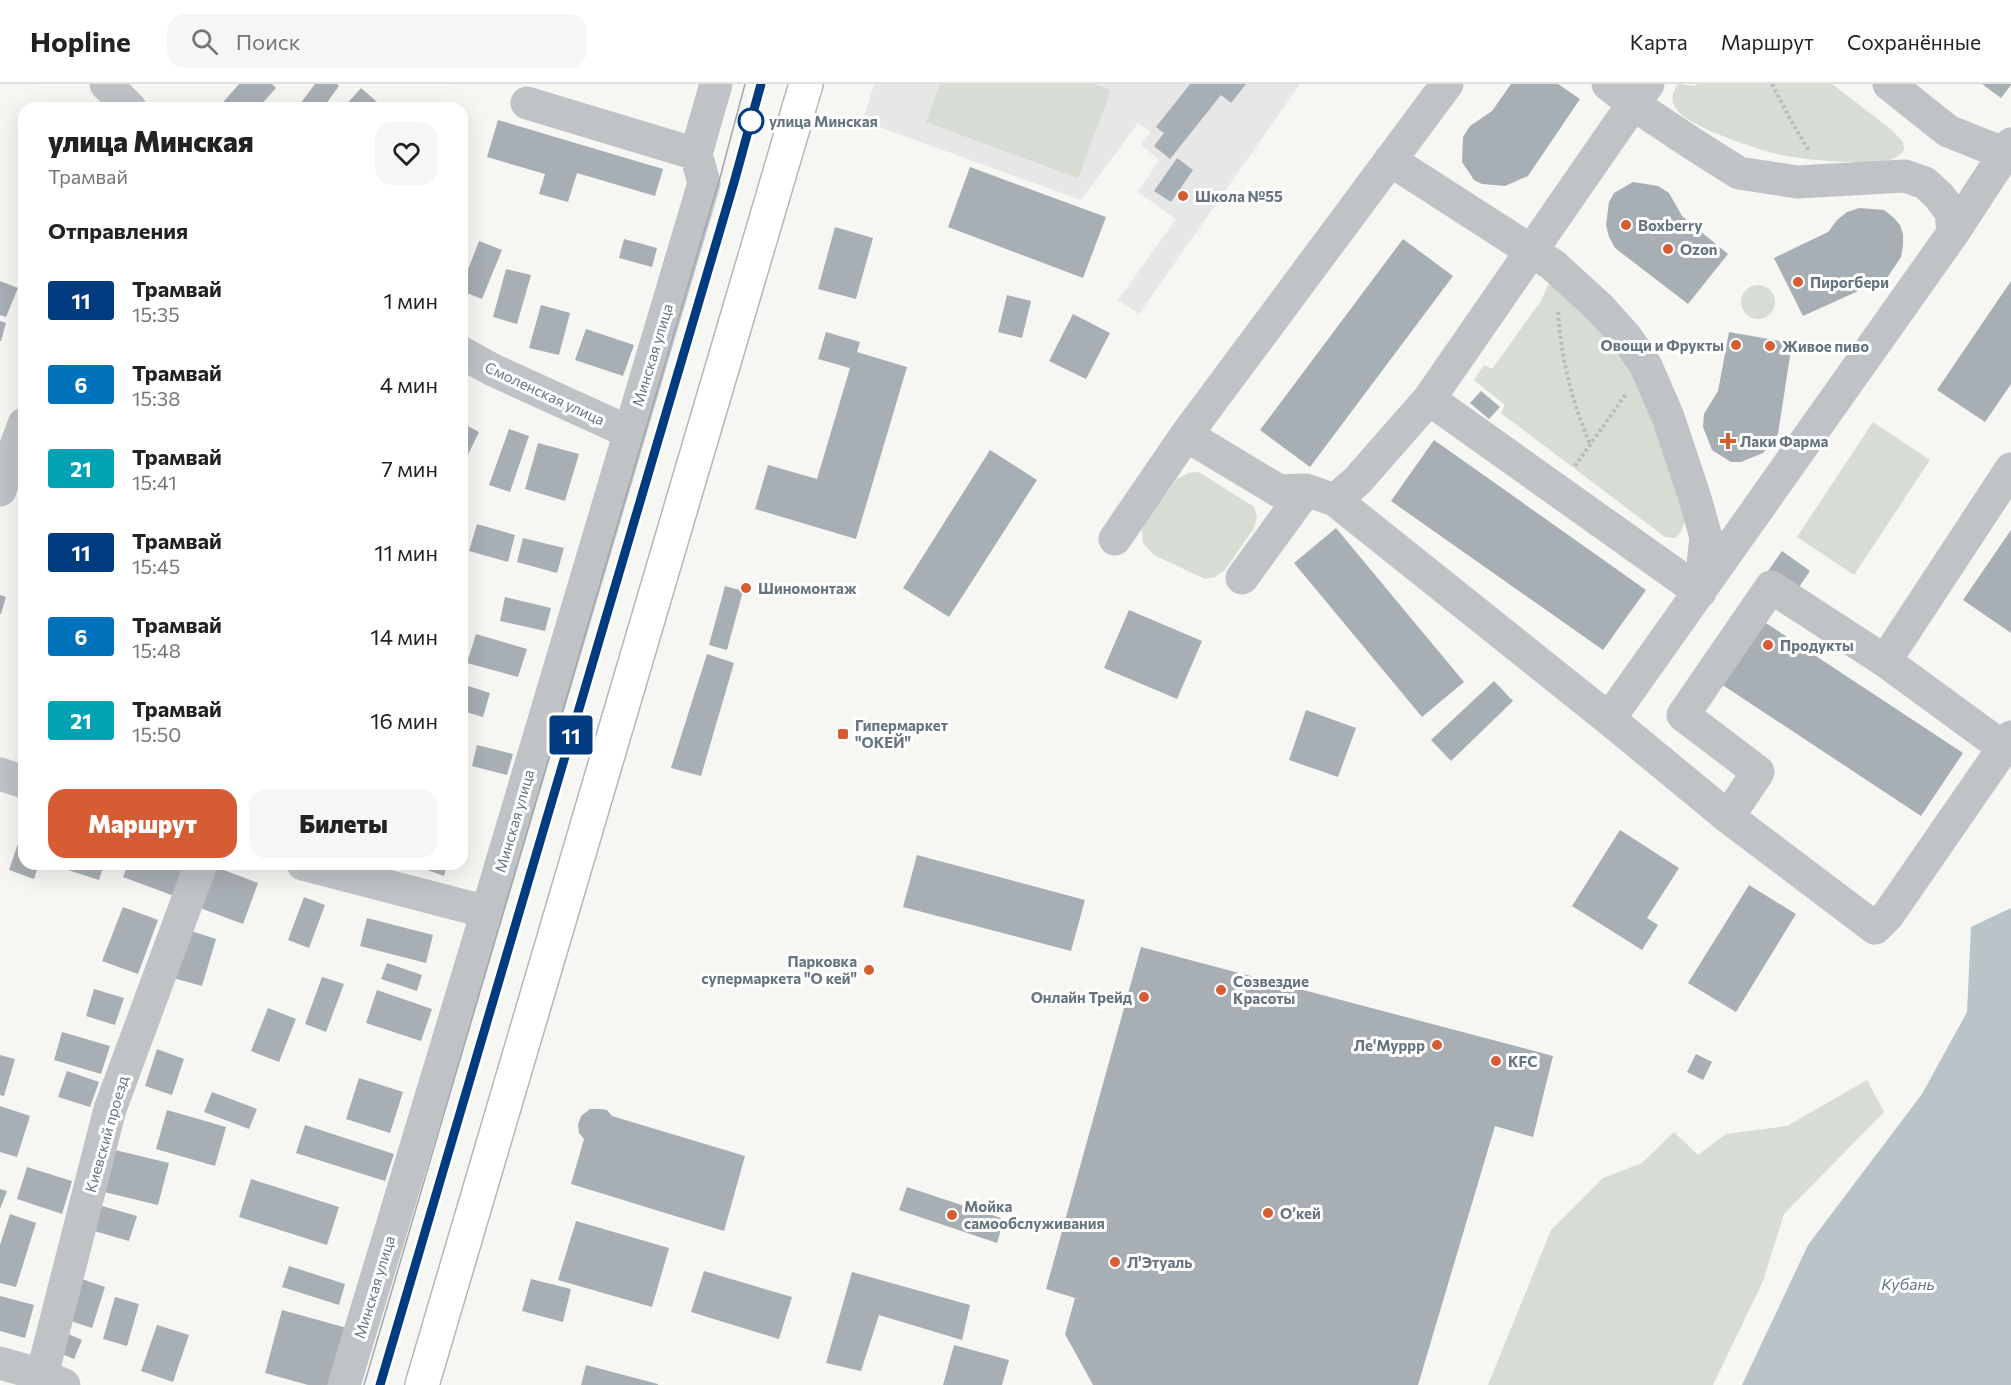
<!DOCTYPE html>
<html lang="ru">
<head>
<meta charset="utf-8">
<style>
	:root { --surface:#fff; --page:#f6f6f6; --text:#222; --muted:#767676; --line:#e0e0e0; --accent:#d55c33 }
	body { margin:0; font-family:Commissioner,sans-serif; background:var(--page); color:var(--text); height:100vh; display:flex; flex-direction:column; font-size:22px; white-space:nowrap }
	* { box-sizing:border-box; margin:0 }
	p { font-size:20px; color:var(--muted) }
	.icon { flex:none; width:33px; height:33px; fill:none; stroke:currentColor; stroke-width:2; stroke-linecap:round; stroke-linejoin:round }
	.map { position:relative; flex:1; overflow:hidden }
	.side { position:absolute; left:18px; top:18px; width:450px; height:768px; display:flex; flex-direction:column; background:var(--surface); border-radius:18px; box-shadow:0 6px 24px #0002 }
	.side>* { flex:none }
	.badge { padding:0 12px; border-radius:4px; font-size:21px; line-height:39px }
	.map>.badge { position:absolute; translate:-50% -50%; box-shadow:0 0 0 3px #fff }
	h2 { padding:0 30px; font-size:22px; line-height:54px }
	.round { display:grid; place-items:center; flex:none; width:63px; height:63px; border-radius:18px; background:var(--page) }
	.headline { display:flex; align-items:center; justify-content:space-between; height:102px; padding:0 30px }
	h1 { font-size:28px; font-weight:800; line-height:45px }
	.action { display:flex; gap:12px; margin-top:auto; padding:12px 30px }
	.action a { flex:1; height:69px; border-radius:18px; background:var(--accent); color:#fff; font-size:24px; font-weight:800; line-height:69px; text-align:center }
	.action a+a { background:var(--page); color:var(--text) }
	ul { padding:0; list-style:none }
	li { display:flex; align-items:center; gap:18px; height:84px; padding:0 30px }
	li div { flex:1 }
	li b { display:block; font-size:22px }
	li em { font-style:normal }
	li .badge { min-width:66px; font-weight:700; text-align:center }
	header { display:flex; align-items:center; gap:36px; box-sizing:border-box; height:84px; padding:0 30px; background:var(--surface); border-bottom:2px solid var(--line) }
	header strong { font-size:28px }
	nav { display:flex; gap:33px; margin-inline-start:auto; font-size:21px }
	.search { width:420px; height:54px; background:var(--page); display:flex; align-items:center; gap:15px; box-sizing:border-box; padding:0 21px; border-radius:18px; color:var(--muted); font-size:22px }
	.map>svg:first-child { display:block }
</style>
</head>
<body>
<header>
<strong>Hopline</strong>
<div class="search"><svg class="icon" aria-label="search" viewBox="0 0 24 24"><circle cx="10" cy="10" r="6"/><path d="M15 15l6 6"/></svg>Поиск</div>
<nav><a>Карта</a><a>Маршрут</a><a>Сохранённые</a></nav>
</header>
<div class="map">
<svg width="2011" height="1301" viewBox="0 0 2011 1301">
	<rect width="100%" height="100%" fill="#f6f6f3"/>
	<!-- built -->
	<path fill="#e6e7e6" d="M874,0H1300L1139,230L1118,216L1176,135L1138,108L1159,76L1141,61L1151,48L1138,39L1081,116L863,37Z"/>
	<!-- green -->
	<path fill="#d7dcd4" d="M940,0H1095L1111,6L1078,94L926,38Z
		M1678,0L1696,2L1697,0H1832L1892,46L1903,58L1904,66C1900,70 1898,73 1893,75C1870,82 1801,76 1777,70C1756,65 1688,42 1677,26C1670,17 1672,9 1678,0Z
		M1552,192L1560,196L1651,310L1686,434L1681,448L1675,454L1665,453L1501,329L1505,321L1474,296L1484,281L1492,285L1541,217Z
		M1741 218a17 17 0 1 1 34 0a17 17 0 1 1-34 0Z
		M1873,338L1930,376L1854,491L1797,453Z
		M1199,388L1254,423L1257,433L1254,444L1225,486L1215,493L1205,495L1154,471L1143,459L1142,447L1146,437L1177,395L1188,389Z
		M1867,996L1884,1028L1784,1130L1763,1197L1713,1301H1488L1551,1146L1603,1094L1642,1079L1674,1048L1698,1071L1726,1050L1787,1042Z"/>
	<!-- water -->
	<path fill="#b9c3c8" d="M2011,824V1301H1742L1808,1161L1922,1010L1967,928L1971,843Z"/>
	<!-- building -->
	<path fill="#a8afb4" d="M239,0H272L276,4L258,24H218Z
		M315,0H337L339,2L323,24H297Z
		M1190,0H1246L1231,19L1221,11L1170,75L1154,62L1164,49L1156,43Z
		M1511,0H1558L1580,15L1528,92L1505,102L1482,100L1474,96L1462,78L1463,53L1470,42L1492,27Z
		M1982,0H2011V1L2001,14Z
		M361,4L384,24H343Z
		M498,36L663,85L655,112L577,89L568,118L539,110L545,90L487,73Z
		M1177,74L1193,86L1171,118L1154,107Z
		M970,83L1106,133L1083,194L948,143Z
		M1633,98L1658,102L1669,109L1682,132L1728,170L1688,220L1615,164L1609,153L1606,141L1609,118L1614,109Z
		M1859,124L1884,126L1894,134L1900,141L1903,150V161L1901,173L1887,194L1803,232L1774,174L1828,148L1837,136L1847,128Z
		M835,143L873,154L856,215L818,205Z
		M624,155L657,164L652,183L619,174Z
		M1403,155L1453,192L1310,383L1260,346Z
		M479,157L502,166L482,215L462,207V201Z
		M506,185L531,191L517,240L493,233Z
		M0,197L18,204L6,233L0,231Z
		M2011,197V300L1985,338L1937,306Z
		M1007,211L1031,217L1022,254L998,248Z
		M541,221L570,229L559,271L529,264Z
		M1073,230L1110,249L1086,295L1049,277Z
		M0,237L6,239L1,257H0Z
		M586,245L634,261L623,292L575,276Z
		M826,248L860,258L857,268L907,283L856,455L755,425L768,381L817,395L850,284L818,275Z
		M1729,248L1792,259L1778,350L1763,369L1741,378H1731L1712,366L1703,343L1704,330L1718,307Z
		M1481,307L1500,323L1489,335L1470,319Z
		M462,339L479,348L462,383Z
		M509,345L529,352L510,408L489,401Z
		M1434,356L1646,506L1603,566L1391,417Z
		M538,359L579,370L565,417L525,405Z
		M990,366L1037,396L949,533L903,504Z
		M477,440L515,451L508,478L469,467Z
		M1336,444L1464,598L1422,633L1294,479Z
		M2011,446V549L1963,516Z
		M523,454L564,464L557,489L517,478Z
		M1782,467L1810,487L1797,506L1768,487Z
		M725,502L743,507L727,566L709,561Z
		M0,511L6,513L1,530H0Z
		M505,513L551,524L545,547L500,537Z
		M1129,526L1202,557L1177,615L1104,584Z
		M1763,537L1963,669L1921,732L1721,600Z
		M476,550L527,565L518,593L467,579Z
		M707,570L734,579L701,692L671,684Z
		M1494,597L1513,617L1451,677L1431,656Z
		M462,600L490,609L483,633L462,627Z
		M1306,626L1356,644L1338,693L1289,676Z
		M477,661L513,670L507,691L472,682Z
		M24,742V780H39L34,795L9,786Z
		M1620,746L1679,784L1647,834L1658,841L1642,866L1572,822Z
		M917,771L1085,816L1071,867L903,823Z
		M70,780H104L99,796L68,786Z
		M128,780H179L184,782L174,812L123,793Z
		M208,780L258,799L243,840L192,821Z
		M410,780H447L444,792Z
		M1749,801L1796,830L1736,928L1688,899Z
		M304,813L325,821L309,864L288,856Z
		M123,823L158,836L138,890L102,877Z
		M367,834L433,851L426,879L360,862Z
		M188,846L216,855L202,902L173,894Z
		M1141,863L1553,972L1533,1053L1495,1042L1418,1301H1093L1065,1250L1075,1214L1046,1205Z
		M387,879L422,891L417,907L381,895Z
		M322,893L344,900L326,948L305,940Z
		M94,905L124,914L115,941L86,932Z
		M377,906L432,925L421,957L366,939Z
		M268,924L296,935L279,978L251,967Z
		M62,948L110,962L101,990L54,976Z
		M157,965L184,975L172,1011L145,1002Z
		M1696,970L1712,978L1703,996L1687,988Z
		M0,971L15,975L4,1012L0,1011Z
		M67,987L99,998L90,1023L58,1013Z
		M359,994L403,1008L390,1049L346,1035Z
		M212,1008L257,1025L249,1045L204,1028Z
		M0,1022L30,1032L17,1073L0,1068Z
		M590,1025H600L607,1026L612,1032L745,1072L724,1147L571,1100L584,1055L579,1049L578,1041L581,1032Z
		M167,1026L226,1043L215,1082L156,1065Z
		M305,1041L394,1070L385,1097L296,1069Z
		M115,1066L169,1079L158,1121L104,1108Z
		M27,1083L72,1097L62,1130L17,1115Z
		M251,1095L339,1123L327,1161L239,1133Z
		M907,1103L1004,1135L997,1159L899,1126Z
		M0,1105L7,1107L0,1125Z
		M102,1122L137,1132L129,1157L94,1147Z
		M10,1130L36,1139L16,1203L0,1199V1161Z
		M576,1137L669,1164L652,1223L558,1196Z
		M289,1182L345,1200L339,1221L282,1203Z
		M704,1187L792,1213L779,1255L691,1228Z
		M852,1188L970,1221L962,1256L879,1231L861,1287L826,1279Z
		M79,1194L105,1203L92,1244L65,1235Z
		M531,1195L571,1205L563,1238L522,1227Z
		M0,1212L34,1221L25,1254L0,1247Z
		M115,1213L139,1220L127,1262L103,1255Z
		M282,1226L347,1244L332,1301H308L265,1289Z
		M157,1241L189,1251L173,1298L141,1287Z
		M66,1249L82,1256L74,1275L57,1268Z
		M954,1261L1009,1276L1002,1301H943Z
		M586,1281L658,1300V1301H581Z"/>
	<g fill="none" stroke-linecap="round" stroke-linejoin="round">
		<!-- major casing -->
		<g stroke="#b3b7ba" stroke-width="36">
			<path id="major" d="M422,1301L806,0"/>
		</g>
		<!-- path -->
		<path stroke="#b9bcbe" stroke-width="4" stroke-dasharray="3 3" stroke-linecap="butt" d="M1772,0L1790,35L1809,67
			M1558,228C1561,274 1572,318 1590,360
			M1575,382L1626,310"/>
		<!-- minor -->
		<path stroke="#bfc3c6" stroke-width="33" d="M106,0L130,24
			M1608,0L1633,20L1693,60L1739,89L1797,98L1905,92L1925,99L1939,112L1951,128L1953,149
			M1889,0L1948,47L2003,69
			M527,19L696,70
			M1390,76L1553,181L1600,224L1626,253L1646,282L1668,333L1694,411L1706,453L1700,508L1429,315
			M462,269L493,286L629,348
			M1186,351L1279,407L1306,406L1335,416L1609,635L1728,733L1875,844L1888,831L2011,653
			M0,406L24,340
			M1335,416L1357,397L1429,315L1633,20L1648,0
			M1115,455L1186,351L1447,0
			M1242,494L1306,406
			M1885,577L2011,385
			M1609,635L1953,149L2011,60
			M0,690L24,698
			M1728,733L1758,688L1683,631L1771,503L1885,577L2004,664
			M303,780L487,828
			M0,1279L42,1291L64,1301
			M42,1291L110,1025L201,780
			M344,1301L487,828L704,99L696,70L716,0"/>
		<!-- major -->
		<use href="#major" stroke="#fff" stroke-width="33"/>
		<!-- tram -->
		<path stroke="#a1a6ab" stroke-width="1.5" d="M364,1301L721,90L745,0
			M380,1301L735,95L761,0"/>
	</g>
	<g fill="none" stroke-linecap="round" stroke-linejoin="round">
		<!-- line casing -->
		<g stroke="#fff" stroke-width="14">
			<path id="line" d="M380,1301L735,95L761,0"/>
		</g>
		<!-- line -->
		<use href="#line" stroke="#003b80" stroke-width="9"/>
	</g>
	<!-- markers -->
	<circle fill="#fff" stroke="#003b80" stroke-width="3" cx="751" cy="37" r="12"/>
	<g fill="#d55c33" stroke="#fff" stroke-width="2">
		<circle cx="1183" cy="112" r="6"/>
		<circle cx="1626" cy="141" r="6"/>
		<circle cx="1668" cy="165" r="6"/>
		<circle cx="1798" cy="198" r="6"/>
		<circle cx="1736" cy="261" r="6"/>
		<circle cx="1770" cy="262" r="6"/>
		<path d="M1725 348h6v6h6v6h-6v6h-6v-6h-6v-6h6z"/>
		<circle cx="746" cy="504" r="6"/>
		<circle cx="1768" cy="561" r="6"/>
		<rect x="837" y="644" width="12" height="12" rx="3"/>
		<circle cx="869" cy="886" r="6"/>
		<circle cx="1221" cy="906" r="6"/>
		<circle cx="1144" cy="913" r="6"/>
		<circle cx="1437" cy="961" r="6"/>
		<circle cx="1496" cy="977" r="6"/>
		<circle cx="1268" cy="1129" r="6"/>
		<circle cx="952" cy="1131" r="6"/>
		<circle cx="1115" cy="1178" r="6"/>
	</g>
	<g text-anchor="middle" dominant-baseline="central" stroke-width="6" stroke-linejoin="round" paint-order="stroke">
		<!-- stop labels -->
		<g font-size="15" font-weight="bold" fill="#677581" stroke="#fff" text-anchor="start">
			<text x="769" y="37">улица Минская</text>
		</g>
		<!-- poi labels -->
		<g font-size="15" font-weight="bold" fill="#677581" stroke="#fff" text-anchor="start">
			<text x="1195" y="112">Школа №55</text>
			<text x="1638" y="141">Boxberry</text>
			<text x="1680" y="165">Ozon</text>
			<text x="1810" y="198">Пирогбери</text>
			<text x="1724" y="261" text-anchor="end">Овощи и Фрукты</text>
			<text x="1782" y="262">Живое пиво</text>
			<text x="1740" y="357">Лаки Фарма</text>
			<text x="758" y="504">Шиномонтаж</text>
			<text x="1780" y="561">Продукты</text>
			<text x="855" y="641">Гипермаркет<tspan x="855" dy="17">"ОКЕЙ"</tspan></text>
			<text x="857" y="877" text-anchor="end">Парковка<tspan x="857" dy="17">супермаркета "О кей"</tspan></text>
			<text x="1233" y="897">Созвездие<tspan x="1233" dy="17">Красоты</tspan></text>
			<text x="1132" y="913" text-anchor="end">Онлайн Трейд</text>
			<text x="1425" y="961" text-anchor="end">Ле'Муррр</text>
			<text x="1508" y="977">KFC</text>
			<text x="964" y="1122">Мойка<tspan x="964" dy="17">самообслуживания</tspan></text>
			<text x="1280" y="1129">О’кей</text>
			<text x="1127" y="1178">Л'Этуаль</text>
		</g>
		<!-- street labels -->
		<g font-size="15" fill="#677581" stroke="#fff">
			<text transform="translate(652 271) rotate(-73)">Минская улица</text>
			<text transform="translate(545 309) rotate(25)">Смоленская улица</text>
			<text transform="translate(514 737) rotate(-74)">Минская улица</text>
			<text transform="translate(106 1050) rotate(-74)">Киевский проезд</text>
			<text transform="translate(374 1203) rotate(-73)">Минская улица</text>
		</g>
		<!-- water labels -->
		<g font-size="16" font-style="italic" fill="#63767e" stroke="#fff">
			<text x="1908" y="1199">Кубань</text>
		</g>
	</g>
</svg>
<b class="badge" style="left:571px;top:651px;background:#003b80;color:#fff">11</b>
<section class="side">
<div class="headline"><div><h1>улица Минская</h1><p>Трамвай</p></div><a class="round"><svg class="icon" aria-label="heart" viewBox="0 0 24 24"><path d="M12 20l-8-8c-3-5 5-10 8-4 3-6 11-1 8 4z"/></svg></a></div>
<h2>Отправления</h2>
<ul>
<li><span class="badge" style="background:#003b80;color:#fff">11</span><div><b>Трамвай</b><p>15:35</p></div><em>1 мин</em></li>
<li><span class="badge" style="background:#0072bc;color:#fff">6</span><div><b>Трамвай</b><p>15:38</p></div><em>4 мин</em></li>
<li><span class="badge" style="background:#00a3b4;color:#fff">21</span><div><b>Трамвай</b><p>15:41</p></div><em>7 мин</em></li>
<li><span class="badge" style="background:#003b80;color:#fff">11</span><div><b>Трамвай</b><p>15:45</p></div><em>11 мин</em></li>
<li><span class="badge" style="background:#0072bc;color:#fff">6</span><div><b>Трамвай</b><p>15:48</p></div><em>14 мин</em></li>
<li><span class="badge" style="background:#00a3b4;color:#fff">21</span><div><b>Трамвай</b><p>15:50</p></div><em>16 мин</em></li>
</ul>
<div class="action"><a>Маршрут</a><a>Билеты</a></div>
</section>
</div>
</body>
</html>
